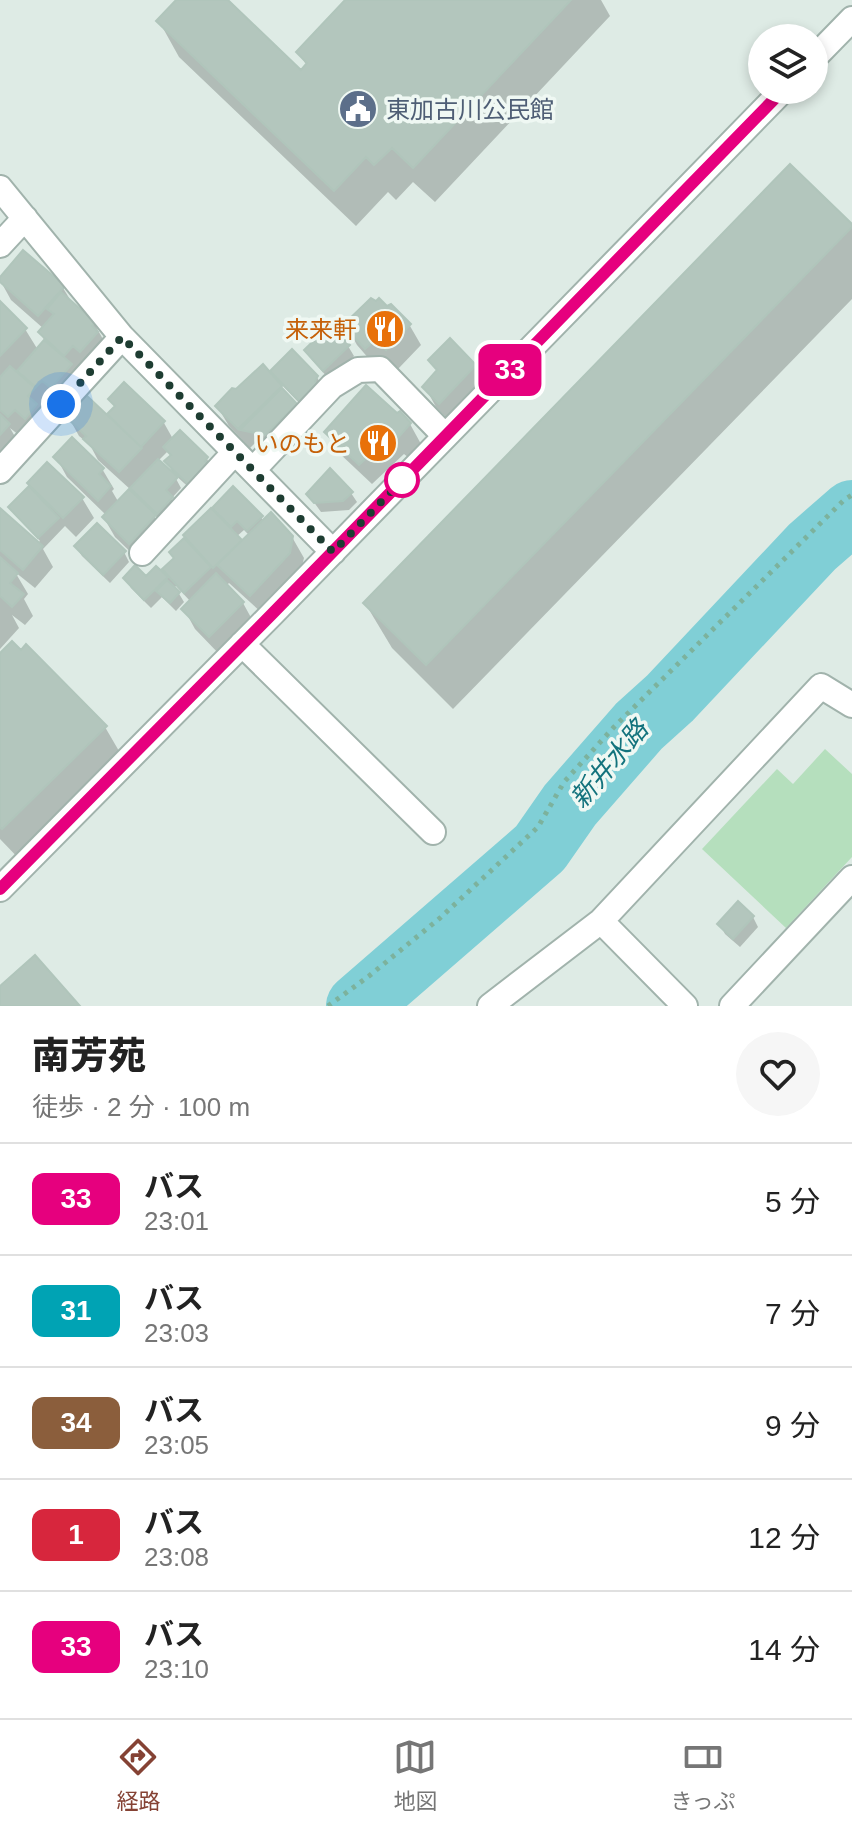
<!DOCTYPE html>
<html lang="ja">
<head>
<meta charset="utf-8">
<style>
	:root { --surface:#fff; --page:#f6f6f6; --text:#222; --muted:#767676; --line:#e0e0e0; --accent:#854234 }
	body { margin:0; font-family:Helvetica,"Noto Sans JP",sans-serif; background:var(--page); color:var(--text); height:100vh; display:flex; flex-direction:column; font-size:30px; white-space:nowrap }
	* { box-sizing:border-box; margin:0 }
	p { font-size:26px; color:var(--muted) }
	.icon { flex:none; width:44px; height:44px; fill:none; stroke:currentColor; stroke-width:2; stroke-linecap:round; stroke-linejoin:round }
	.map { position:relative; height:1006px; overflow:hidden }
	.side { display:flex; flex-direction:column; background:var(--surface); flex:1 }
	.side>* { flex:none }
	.badge { padding:0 16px; border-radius:12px; font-size:28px; line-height:52px }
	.tools { position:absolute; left:748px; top:24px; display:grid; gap:16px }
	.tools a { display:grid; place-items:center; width:80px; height:80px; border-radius:50%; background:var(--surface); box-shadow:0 4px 12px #0003; font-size:40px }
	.you { position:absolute; width:40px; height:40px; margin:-20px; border:6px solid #fff; border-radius:50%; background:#1a73e8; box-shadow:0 0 0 12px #1a73e833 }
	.map>.badge { position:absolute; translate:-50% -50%; box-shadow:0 0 0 4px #fff }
	.round { display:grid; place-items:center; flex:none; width:84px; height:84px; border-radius:42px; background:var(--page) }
	.overview { display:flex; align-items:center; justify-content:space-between; height:136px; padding:0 32px }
	h1 { font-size:38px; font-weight:800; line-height:60px }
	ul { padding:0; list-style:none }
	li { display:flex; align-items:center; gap:24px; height:112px; padding:0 32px; border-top:2px solid var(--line) }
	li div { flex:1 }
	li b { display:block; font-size:30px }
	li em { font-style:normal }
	li .badge { min-width:88px; font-weight:700; text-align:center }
	.tabs { display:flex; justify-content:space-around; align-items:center; height:112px; border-top:2px solid var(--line); background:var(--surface); font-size:22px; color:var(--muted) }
	.tabs a { display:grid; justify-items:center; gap:4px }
	.tabs .on { color:var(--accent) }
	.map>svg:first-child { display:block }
</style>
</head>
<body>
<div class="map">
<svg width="852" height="1006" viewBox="0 0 852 1006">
	<rect width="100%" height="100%" fill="#deebe5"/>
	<!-- green -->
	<path fill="#b5dfbd" d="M825,749L852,774V857L786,928L702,849L777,769L793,784Z"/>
	<!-- shadow -->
	<path fill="#0003" fill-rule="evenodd" d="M179,0H225L301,73L307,66L298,52L348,0H601L610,16L435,202L413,182L396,200L388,192L356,226L179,57L159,21Z
		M790,166L852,227V299L453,709L392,648L365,603Z
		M0,280L63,288L74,306L94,323L105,343L20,436L10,428L20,445L0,466V304L25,329L38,350L45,341L40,333L44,329L11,300Z
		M376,303L387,309L390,306L410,326L421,345L398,369L387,359L377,368L357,345L346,325Z
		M348,346L354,356L329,379L312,360L306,350Z
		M431,360L474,366L486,386L451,422L436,407L425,387L438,372Z
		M272,371L317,377L322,387L305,409L281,384L279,387L295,405L301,415L271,444L257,441L250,448L229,426L217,406L277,384L279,383Z
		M124,385L164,423L173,439L180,433L207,459L212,468L195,493L173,473L167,461L171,457L168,451L158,461L175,477L181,488L171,499L177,508L163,522L153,514L166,536L141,562L115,537L104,518L106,515L67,477L56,457L101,467L114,489L112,491L119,503L131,490L98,460L90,445L79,436L68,416L106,418L115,408L111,400Z
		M410,424L421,444L409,458L404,454L372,484L338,452L326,432Z
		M30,484L82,498L94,518L76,537L65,526L43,549L53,567L35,588L15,572L28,594L24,599L33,616L25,625L12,615L19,628L0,649V511L37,543L40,541L16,516L10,507L36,494Z
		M351,493L357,502L349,510L321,512L308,494Z
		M215,508L261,517L264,522L292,537L304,558L300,574L263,614L229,583L226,586L243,603L254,623L221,656L195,629L184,609L191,602L176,586L175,587L184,602L176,611L162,597L151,608L131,588L125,578L146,579L161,573L176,560L194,549L186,535L221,520ZM244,530L250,536L242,543L236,537Z
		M76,547L124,552L129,562L110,583L82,556Z
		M0,655L105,727L126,763L24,864L0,839Z
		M753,917L758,927L740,947L725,934L720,924Z"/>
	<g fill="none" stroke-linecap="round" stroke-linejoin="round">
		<!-- river -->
		<path stroke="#80cfd6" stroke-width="64" d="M358,1006L540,848L570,805L639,726L670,698L812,547L852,512"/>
	</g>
	<!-- building -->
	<path fill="#b3c6bd" stroke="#b0c5bb" stroke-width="2" d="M176,0H228L301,70L307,63L296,52L345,0H571L413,168L392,148L374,165L366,157L334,191L156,21Z
		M790,164L852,224V227L426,665L363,603Z
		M23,250L65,286L38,316L0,282V277Z
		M61,292L95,322L92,326L98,332L80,352L73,346L64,356L38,332L54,314L47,309Z
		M371,298L376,301L379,298L387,306L391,304L411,324L386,350L375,340L365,349L343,325Z
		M0,301L27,328L0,356Z
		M331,324L350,345L323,371L304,350Z
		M450,338L476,365L439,404L422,387L437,370L428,360Z
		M44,340L72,364L51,388L42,381L36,387L17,371Z
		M292,349L318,376L315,381L316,384L299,401L270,371Z
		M263,364L282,386L238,429L215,406L232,388L236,389Z
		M10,366L35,388L28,396L37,404L25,419L15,410L8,417L0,410V377Z
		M124,382L165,421L141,447L107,414L115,406L108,399Z
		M366,385L397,413L400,411L411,423L397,439L391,435L359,465L324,432Z
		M282,388L297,404L265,435L240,430Z
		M85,394L142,448L119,472L83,439L86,436L65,416Z
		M0,414L10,424L0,435Z
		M180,430L208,457L205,461L209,464L189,485L164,461L171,455L163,447Z
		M72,437L104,468L99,474L111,486L98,501L53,457Z
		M158,459L178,477L166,490L173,497L157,514L130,488Z
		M47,462L84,497L63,518L27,483Z
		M330,468L353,492L343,501L314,503L306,494Z
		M29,486L59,518L38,538L8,507Z
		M233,486L263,516L247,531L237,521L231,527L212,508Z
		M129,489L156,515L129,544L102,517Z
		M0,508L43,546L23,570L0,550Z
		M211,508L242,540L213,568L183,535Z
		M271,512L293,536L290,553L250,596L217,565Z
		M97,523L126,551L103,575L74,546Z
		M184,538L211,567L184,593L162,569L174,558L169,552Z
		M0,557L18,573L10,583L24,594L12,607L0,596Z
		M135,565L146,576L156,566L168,577L144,600L123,578Z
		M216,573L244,602L209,637L181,609Z
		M167,580L180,592L170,603L156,591Z
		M12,641L21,650L26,644L107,726L2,829L0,827V653Z
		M738,901L754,916L733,939L717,924Z
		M35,955L80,1006H0V986Z"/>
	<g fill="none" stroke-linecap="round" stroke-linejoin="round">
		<!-- minor casing -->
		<g stroke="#a1b3ac" stroke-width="28">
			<path id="minor" d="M814,58L852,19
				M0,188L122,337L333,552
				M0,245L25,218
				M253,470L332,386L358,370L380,369L445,436
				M0,471L122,337
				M142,553L235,452
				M242,644L433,832
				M0,889L273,613L783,90
				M601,921L685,1006
				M490,1006L601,921L821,686L852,705
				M732,1006L852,878"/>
		</g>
		<!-- path -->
		<path stroke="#7cb29d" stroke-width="5" stroke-dasharray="4 6" stroke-linecap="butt" d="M328,1006L369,976L440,918L538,827L564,782L614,727L844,500L852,495"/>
		<!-- minor -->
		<use href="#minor" stroke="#fff" stroke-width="24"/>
	</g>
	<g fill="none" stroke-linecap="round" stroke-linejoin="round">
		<!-- line casing -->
		<g stroke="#fff" stroke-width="18">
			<path id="line" d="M0,889L273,613L783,90"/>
		</g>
		<!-- line -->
		<use href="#line" stroke="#e6007e" stroke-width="12"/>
		<!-- walk -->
		<path stroke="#1e3d32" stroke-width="8" stroke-dasharray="0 14.4" d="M61,404L122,337L333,552L407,475L402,480"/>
	</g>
	<!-- icons -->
	<defs>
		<g id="civic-disc" transform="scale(2)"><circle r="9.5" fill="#5c6f8a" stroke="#eff8f3"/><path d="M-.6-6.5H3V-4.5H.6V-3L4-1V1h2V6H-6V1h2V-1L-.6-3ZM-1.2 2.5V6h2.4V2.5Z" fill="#fff"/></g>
		<g id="restaurant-disc" transform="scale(2)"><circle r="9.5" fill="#e8710a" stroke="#eff8f3"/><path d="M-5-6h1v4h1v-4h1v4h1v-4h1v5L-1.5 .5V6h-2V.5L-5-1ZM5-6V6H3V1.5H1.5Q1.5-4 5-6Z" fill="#fff"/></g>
	</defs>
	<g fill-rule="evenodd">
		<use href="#civic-disc" x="358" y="109"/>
		<use href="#restaurant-disc" x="385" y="329"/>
		<use href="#restaurant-disc" x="378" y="443"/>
	</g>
	<!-- markers -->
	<circle fill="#fff" stroke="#e6007e" stroke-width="4" cx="402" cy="480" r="16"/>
	<g text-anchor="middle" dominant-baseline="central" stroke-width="7" stroke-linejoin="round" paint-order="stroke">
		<!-- service labels -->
		<g font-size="24" fill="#4e5e75" stroke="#eff8f3" text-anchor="start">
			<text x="386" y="109">東加古川公民館</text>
		</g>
		<!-- food labels -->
		<g font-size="24" fill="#c56008" stroke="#eff8f3" text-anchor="end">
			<text x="357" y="329">来来軒</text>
			<text x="350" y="443">いのもと</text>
		</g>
		<!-- water labels -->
		<g font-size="26" font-style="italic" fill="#13737d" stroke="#eff8f3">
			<text transform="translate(609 764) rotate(-50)">新井水路</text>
		</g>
	</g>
</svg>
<div class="tools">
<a><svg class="icon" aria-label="layers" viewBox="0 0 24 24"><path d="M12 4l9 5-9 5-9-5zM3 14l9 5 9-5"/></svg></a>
</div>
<div class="you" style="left:61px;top:404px"></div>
<b class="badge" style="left:510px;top:370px;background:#e6007e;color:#fff">33</b>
</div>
<section class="side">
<div class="overview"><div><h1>南芳苑</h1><p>徒歩 · 2 分 · 100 m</p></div><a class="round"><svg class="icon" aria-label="heart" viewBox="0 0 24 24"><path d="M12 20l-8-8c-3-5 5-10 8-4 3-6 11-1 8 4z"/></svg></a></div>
<ul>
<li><span class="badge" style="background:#e6007e;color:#fff">33</span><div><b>バス</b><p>23:01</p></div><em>5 分</em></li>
<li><span class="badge" style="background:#00a3b4;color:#fff">31</span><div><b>バス</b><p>23:03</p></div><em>7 分</em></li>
<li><span class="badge" style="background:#8b5e3c;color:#fff">34</span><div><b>バス</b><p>23:05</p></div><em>9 分</em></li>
<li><span class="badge" style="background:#d7263d;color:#fff">1</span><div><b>バス</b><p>23:08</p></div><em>12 分</em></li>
<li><span class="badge" style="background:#e6007e;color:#fff">33</span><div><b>バス</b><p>23:10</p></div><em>14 分</em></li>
</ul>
</section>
<nav class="tabs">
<a class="on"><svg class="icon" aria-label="directions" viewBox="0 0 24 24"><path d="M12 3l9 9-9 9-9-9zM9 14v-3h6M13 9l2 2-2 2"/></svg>経路</a>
<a><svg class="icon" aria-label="map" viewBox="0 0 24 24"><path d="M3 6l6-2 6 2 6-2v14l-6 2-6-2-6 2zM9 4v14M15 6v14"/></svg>地図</a>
<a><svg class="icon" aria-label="tickets" viewBox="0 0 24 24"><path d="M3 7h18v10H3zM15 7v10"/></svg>きっぷ</a>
</nav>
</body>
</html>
